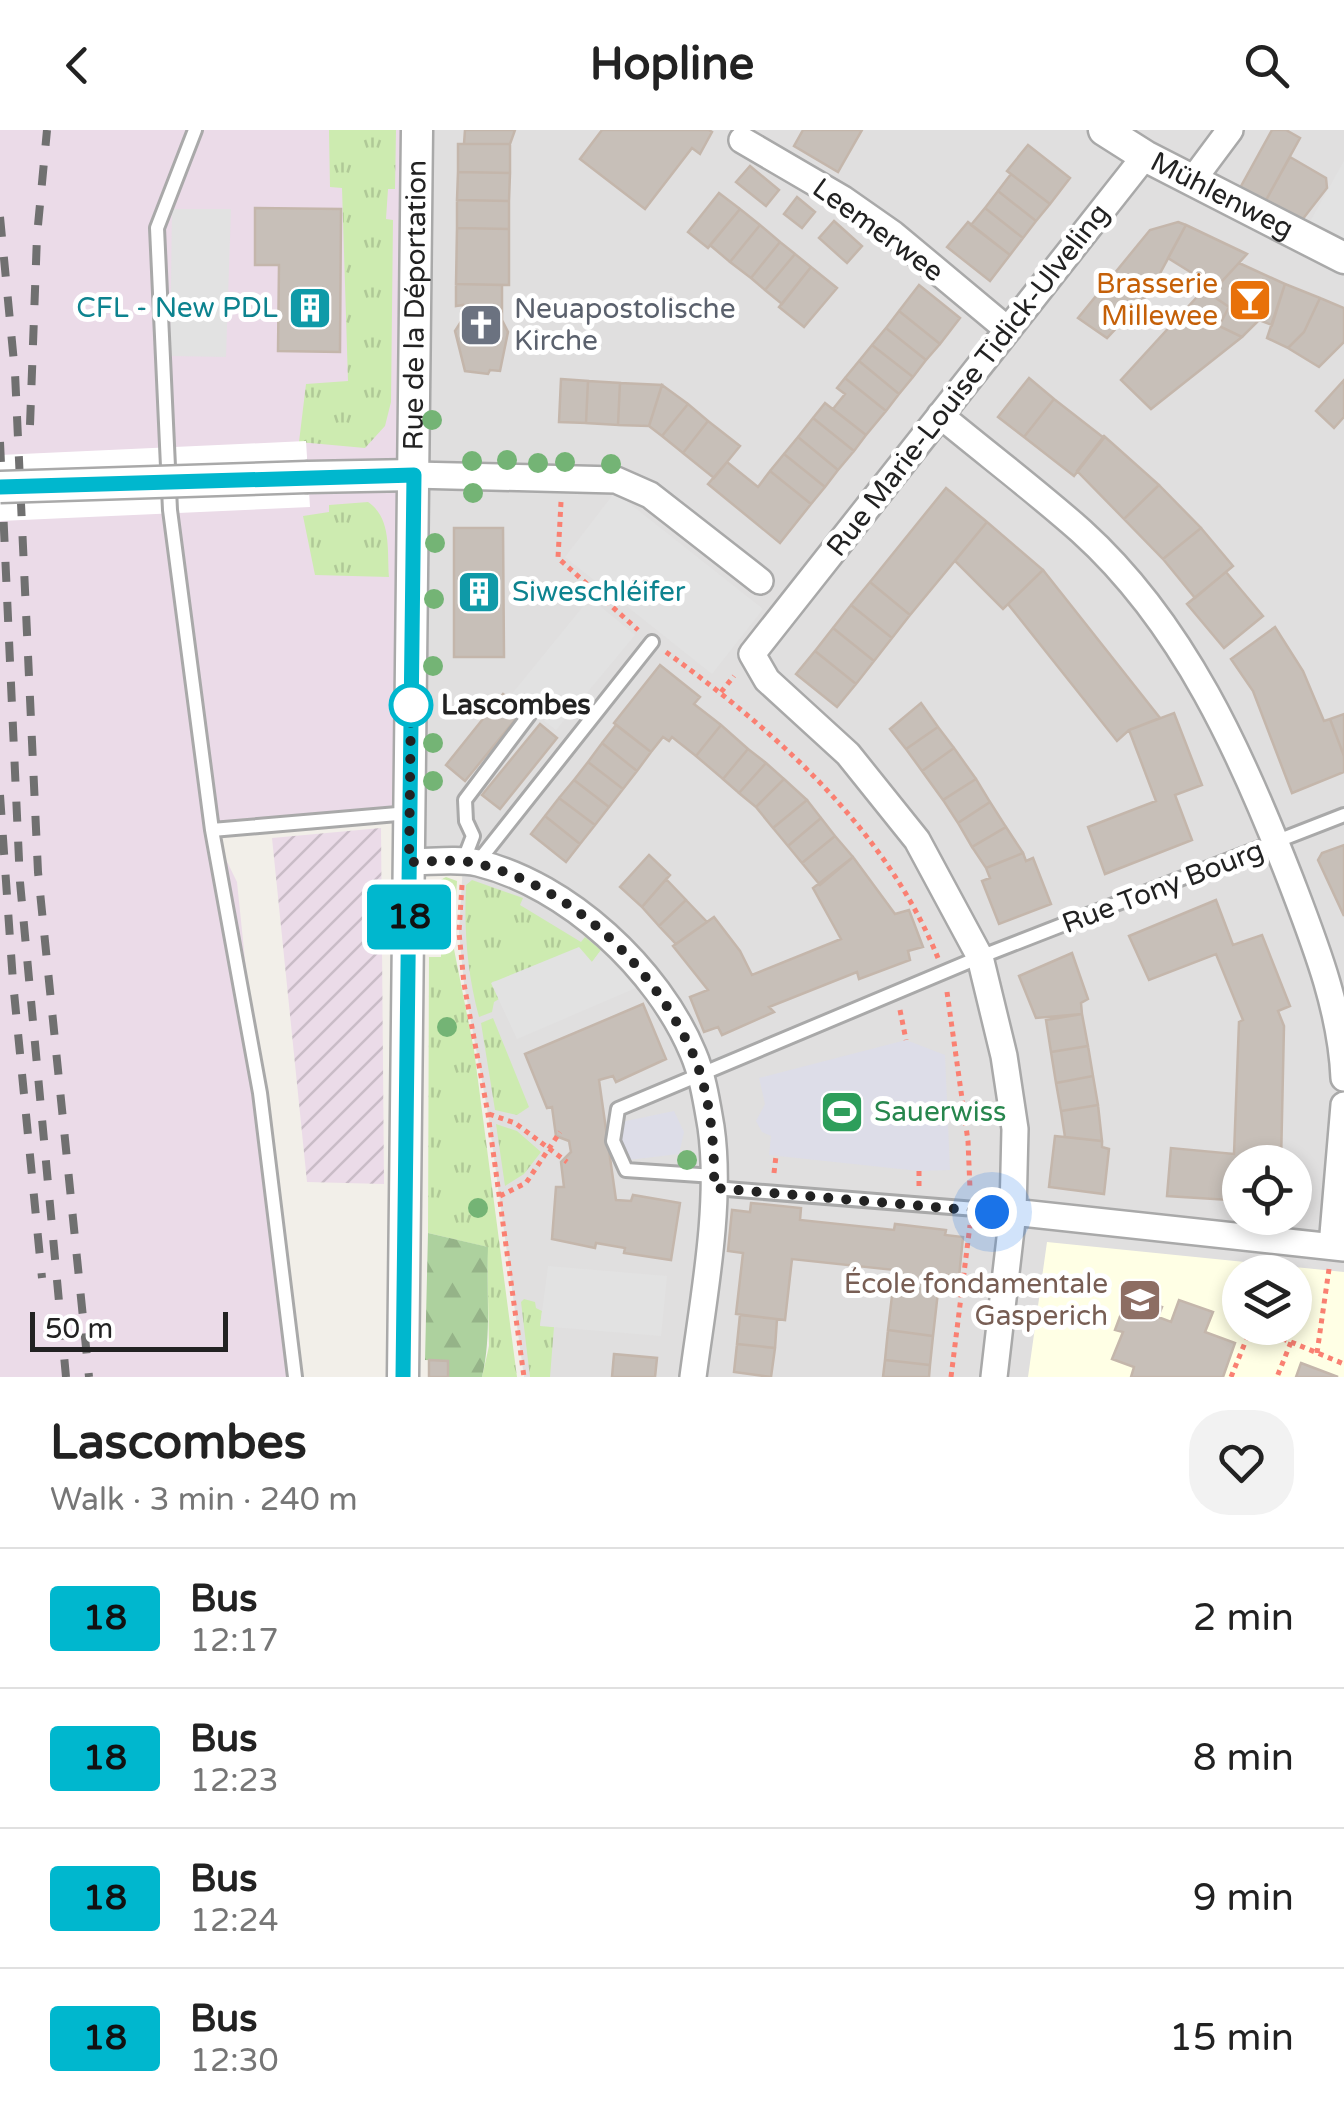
<!DOCTYPE html>
<html lang="en">
<head>
<meta charset="utf-8">
<style>
	:root { --surface:#fff; --page:#f2f2f2; --text:#222; --muted:#767676; --line:#e0e0e0 }
	body { margin:0; font-family:"Varela Round",sans-serif; background:var(--page); color:var(--text); height:100vh; display:flex; flex-direction:column; font-size:38px; white-space:nowrap }
	* { box-sizing:border-box; margin:0 }
	p { font-size:32px; color:var(--muted) }
	.icon { flex:none; width:55px; height:55px; fill:none; stroke:currentColor; stroke-width:2; stroke-linecap:round; stroke-linejoin:round }
	.map { position:relative; height:1247px; overflow:hidden }
	.sheet { display:flex; flex-direction:column; background:var(--surface); flex:1 }
	.sheet>* { flex:none }
	.badge { padding:0 20px; border-radius:8px; font-size:35px; line-height:65px }
	.controls { position:absolute; left:1222px; top:1015px; display:grid; gap:20px }
	.controls a { display:grid; place-items:center; width:90px; height:90px; border-radius:50%; background:var(--surface); box-shadow:0 5px 15px #0003; font-size:50px }
	.scale { position:absolute; left:30px; bottom:25px; width:198px; box-sizing:border-box; padding-left:10px; border:5px solid #222; border-top:0; font-size:28px; line-height:35px; white-space:nowrap; color:#222; -webkit-text-stroke:8px #fff; paint-order:stroke }
	.you { position:absolute; width:50px; height:50px; margin:-25px; border:8px solid #fff; border-radius:50%; background:#1a73e8; box-shadow:0 0 0 15px #1a73e833 }
	.map>.badge { position:absolute; translate:-50% -50%; box-shadow:0 0 0 5px #fff }
	.round { display:grid; place-items:center; flex:none; width:105px; height:105px; border-radius:40px; background:var(--page) }
	.head { display:flex; align-items:center; justify-content:space-between; height:170px; padding:0 50px }
	h1 { font-size:48px; font-weight:700; line-height:75px }
	ul { padding:0; list-style:none }
	li { display:flex; align-items:center; gap:30px; height:140px; padding:0 50px; border-top:2px solid var(--line) }
	li div { flex:1 }
	li b { display:block; font-size:38px }
	li em { font-style:normal }
	li .badge { min-width:110px; font-weight:700; text-align:center }
	header { display:flex; justify-content:space-between; align-items:center; height:130px; padding:0 50px; background:var(--surface); font-size:45px; font-weight:700 }
	.map>svg:first-child { display:block }
</style>
</head>
<body>
<header><svg class="icon" aria-label="back" viewBox="0 0 24 24"><path d="M15 5l-7 7 7 7"/></svg>Hopline<svg class="icon" aria-label="search" viewBox="0 0 24 24"><circle cx="10" cy="10" r="6"/><path d="M15 15l6 6"/></svg></header>
<div class="map">
<svg width="1344" height="1247" viewBox="0 0 1344 1247">
	<defs>
		<pattern id="industrial-furrows" width="10" height="10" patternUnits="userSpaceOnUse" patternTransform="scale(2.5)"><rect width="10" height="10" fill="#ebdbe8"/><path d="M-1 1l2-2M0 10L10 0M9 11l2-2" fill="none" stroke="#c9bcc7"/></pattern>
		<pattern id="grass-tufts" width="24" height="20" patternUnits="userSpaceOnUse" patternTransform="scale(2.5)"><rect width="24" height="20" fill="#cdebb0"/><path d="M3 7l-1-3M5 7V3M7 7l1-3M15 17l-1-3M17 17v-4M19 17l1-3" fill="none" stroke="#b0c997"/></pattern>
		<pattern id="forest-firs" width="22" height="20" patternUnits="userSpaceOnUse" patternTransform="scale(2.5)"><rect width="22" height="20" fill="#add19e"/><path d="M5 1l3.5 6h-7zM16 11l3.5 6h-7z" fill="#95b388"/></pattern>
	</defs>
	<rect width="100%" height="100%" fill="#f2efe9"/>
	<!-- residential -->
	<path fill="#e0dfdf" fill-rule="evenodd" d="M417,0H1344V1247H524L488,984L464,854L459,802L463,733L409,732ZM1240,1032H1295V1088H1240ZM1240,1142H1295V1198H1240Z"/>
	<!-- industrial -->
	<path fill="url(#industrial-furrows)" d="M381,698L384,1054L307,1052L272,708Z"/>
	<!-- education -->
	<path fill="#ffffe5" fill-rule="evenodd" d="M1047,1112L1344,1142V1247H1028ZM1240,1142H1295V1198H1240Z"/>
	<!-- railway -->
	<path fill="#ebdbe8" d="M0,0H417L410,683L212,701L237,752L288,1247H0Z"/>
	<!-- grass -->
	<path fill="url(#grass-tufts)" d="M329,0H396L395,59H388L386,89L393,90L391,272L385,296L365,318L299,312L306,254L348,251L342,58L330,57Z
		M368,372C392,388 387,421 389,447L315,445L303,386L329,382V375Z
		M446,747L457,751L453,814L474,920L517,1247H482L489,1216L487,1117L428,1103L429,827H441V813H431C432,791 420,760 446,747Z
		M472,750L523,768L520,775L581,812L585,807L601,820L592,832L492,852L499,869L494,872L492,882L479,887C467,842 464,801 466,755Z
		M493,888L529,977L517,985L495,980L481,893Z
		M496,994L517,1001L541,1022L524,1044L505,1056Z
		M524,1169L535,1172L536,1178L542,1181L540,1195L554,1197L550,1247H530L521,1172Z"/>
	<!-- forest -->
	<path fill="url(#forest-firs)" d="M428,1103L488,1117C486,1161 492,1205 482,1247H448V1231L425,1230Z"/>
	<!-- parking -->
	<path fill="#e2e2e2" d="M1344,31V128L1302,106Z
		M172,79H231L226,227L170,226Z
		M615,362L763,479L712,544L565,427Z
		M590,468L635,505L556,600L511,565Z
		M579,817L592,832L601,820L636,858L517,909L491,853Z
		M548,1136L667,1146L661,1206L540,1196Z"/>
	<!-- plaza -->
	<path fill="#dddde8" d="M906,910L945,925L950,1040L919,1041L769,1025L771,1006L762,1002L756,991L765,974L759,948Z
		M674,981L684,1002L679,1024L628,1030L620,1010L621,992Z"/>
	<!-- pier -->
	<path fill="#fff" d="M306,311L310,377L0,391V325Z"/>
	<!-- building -->
	<path fill="#c7bfb8" stroke="#c4b6ab" stroke-width="2.5" d="M465,0H515L510,14H464Z
		M602,0H709L712,2L700,24L692,18L645,79L580,29Z
		M803,0H862L838,42L794,16Z
		M1272,0H1286L1300,8L1265,72L1240,58Z
		M458,14H510V43L458,42Z
		M1028,15L1070,48L1050,74L1007,41Z
		M1290,27L1326,48L1327,58L1302,90L1265,72Z
		M750,36L779,60L766,76L736,52Z
		M458,42L510,43L509,71L457,70Z
		M1011,44L1050,74L1036,91L998,61Z
		M998,61L1036,91L1023,108L985,78Z
		M719,63L740,79L708,118L688,102Z
		M797,67L815,82L802,98L784,84Z
		M457,70L509,71V99L457,98Z
		M255,78L341,79L340,222L278,221L279,135H255Z
		M985,78L1023,108L1010,125L971,95Z
		M740,79L760,95L730,132L710,115Z
		M834,91L862,116L847,133L819,108Z
		M968,92L1010,125L990,151L947,117Z
		M1178,92L1186,95L1150,162L1107,208L1078,188L1150,100Z
		M760,95L780,112L751,148L730,132Z
		M1186,95L1247,124L1216,158L1168,128Z
		M457,98L509,99V155L456,154Z
		M780,112L795,124L765,160L751,148Z
		M795,124L811,137L782,174L765,160Z
		M1239,133L1285,154L1272,195L1259,190L1242,207L1219,196L1229,177L1210,164Z
		M811,137L837,158L804,197L779,177Z
		M456,154L502,155V190L508,202L500,241L490,240L488,244L465,241L455,201L464,187L463,175L456,176Z
		M1285,154L1320,168L1304,202L1288,218L1267,208Z
		M919,155L960,188L940,214L899,181Z
		M1208,155L1216,158L1210,164L1229,177L1219,196L1242,207L1151,279L1121,250Z
		M1320,168L1344,178V212L1319,237L1288,218L1304,202Z
		M899,181L940,214L926,230L886,198Z
		M886,198L926,230L913,247L872,215Z
		M872,215L913,247L899,264L859,231Z
		M859,231L899,264L886,281L845,248Z
		M845,248L886,281L866,305L833,279L845,264L837,258Z
		M1029,248L1054,269L1024,307L998,287Z
		M561,249L588,251L586,293L559,292Z
		M1344,250V287L1334,298L1316,281Z
		M588,251L620,253L618,295L586,293Z
		M620,253L662,255L649,296L618,295Z
		M662,255L688,274L662,306L649,296Z
		M1054,269L1104,308L1074,346L1024,307Z
		M825,273L866,305L854,321L813,288Z
		M688,274L708,291L683,323L662,306Z
		M813,288L854,321L838,340L798,307Z
		M708,291L740,316L714,348L683,323Z
		M1104,306L1159,355L1124,389L1077,341Z
		M798,307L838,340L825,357L784,324Z
		M784,324L825,357L811,374L770,341Z
		M727,332L758,357L770,341L811,374L780,413L708,354Z
		M1159,355L1201,398L1163,429L1124,389Z
		M946,358L987,392L910,485L870,452Z
		M987,392L1043,440L1003,479L955,431Z
		M454,398H503L504,527H454Z
		M1201,398L1233,436L1195,468L1163,429Z
		M1043,440L1160,588L1129,600L1117,611L1008,474Z
		M1226,442L1263,486L1224,518L1187,474Z
		M870,452L910,485L892,508L851,475Z
		M851,475L892,508L874,531L833,498Z
		M1275,497L1303,541L1324,591L1330,589L1344,626V642L1292,663L1253,561L1231,529Z
		M833,498L874,531L856,554L815,521Z
		M815,521L856,554L837,577L796,544Z
		M660,535L700,567L694,574L721,595L696,626L672,607L669,611L663,607L651,622L614,593Z
		M503,564L523,580L465,651L446,635Z
		M921,573L938,597L906,619L890,599Z
		M1174,583L1202,655L1175,665L1192,710L1105,744L1088,697L1156,671L1129,600Z
		M1344,584V626L1330,589Z
		M540,594L557,608L500,679L482,665Z
		M616,595L651,622L637,641L602,613Z
		M721,595L748,619L723,649L696,626Z
		M938,597L954,618L922,641L906,619Z
		M602,613L637,641L623,659L588,632Z
		M954,618L976,649L943,670L922,641Z
		M748,619L766,633L739,663L723,649Z
		M588,632L623,659L609,677L574,650Z
		M766,633L784,649L756,677L739,663Z
		M784,649L807,670L773,698L756,677Z
		M976,649L990,672L958,693L943,670Z
		M574,650L609,677L595,695L559,668Z
		M559,668L595,695L580,714L545,686Z
		M807,670L821,688L788,716L773,698Z
		M990,672L1006,697L972,717L958,693Z
		M545,686L580,714L566,732L531,704Z
		M821,688L835,706L802,733L788,716Z
		M1006,697L1023,723L986,738L972,717Z
		M835,706L853,727L820,755L802,733Z
		M1344,715V786L1318,730L1322,723Z
		M1023,723L1026,731L1033,728L1051,774L999,794L982,751L990,748L986,738Z
		M649,725L670,745L642,777L620,757Z
		M853,727L895,784L909,780L923,817L908,821L910,830L859,849L857,842L769,877L774,882L722,905L718,897L704,902L690,867L708,860L673,816L714,787L740,821L752,845L841,809L813,758Z
		M666,749L686,770L659,796L642,777Z
		M686,770L707,792L676,814L659,796Z
		M1216,770L1233,815L1262,805L1290,876L1278,881L1284,896L1281,1032H1240V1071L1232,1070L1233,1059L1230,1058L1229,1070L1167,1066L1171,1018L1234,1024L1239,892L1243,890L1216,824L1149,850L1129,806Z
		M1072,823L1088,869L1081,873L1082,884L1036,888L1019,846Z
		M643,874L666,929L616,952L613,946L599,950L616,1070L631,1071L633,1065L680,1073L671,1130L624,1123L625,1118L596,1113L595,1118L552,1109L556,1057H564L561,1032L571,1022L569,1011L556,1006L552,977L547,978L525,924Z
		M1082,884L1088,916L1051,922L1046,890Z
		M1088,916L1093,946L1056,953L1051,922Z
		M1093,946L1098,975L1061,981L1056,953Z
		M1098,975L1102,1011L1065,1007L1061,981Z
		M1055,1006L1102,1011V1017L1109,1019L1104,1064L1049,1057Z
		M751,1073L801,1078L800,1090L894,1100L895,1094L946,1100L945,1105L963,1107L959,1147L940,1144L933,1206L888,1200L895,1140L792,1129L785,1190L736,1184L743,1123L728,1121L732,1080L750,1082Z
		M1128,1165L1162,1177L1158,1187L1171,1192L1179,1170L1213,1182L1205,1202L1235,1213L1223,1247H1131L1134,1237L1112,1229L1123,1202L1115,1200Z
		M740,1185L777,1189L775,1218L737,1214Z
		M888,1200L933,1206L930,1235L885,1230Z
		M737,1214L775,1218L771,1247L734,1242Z
		M614,1224L657,1228L655,1247H612Z
		M429,1230L448,1231V1247H429Z
		M885,1230L930,1235L929,1247H883Z
		M1301,1233L1338,1247H1296Z"/>
	<g fill="none" stroke-linecap="round" stroke-linejoin="round">
		<!-- service casing -->
		<g stroke="#a9a9a9" stroke-width="18">
			<path id="service" d="M195,0L157,98L170,380L212,700L260,963L295,1247
				M212,700L409,683
				M463,732L473,706L466,691L465,670L529,585
				M477,733L652,512
				M714,1046L626,1040L613,1011L618,979L980,827L1344,685
				M714,1058L1013,1082"/>
		</g>
		<!-- minor casing -->
		<g stroke="#a9a9a9" stroke-width="30">
			<path id="minor" d="M742,10L843,69L893,104L1008,200
				M1192,51L1230,0
				M940,285C987,324 1036,361 1081,401C1184,494 1242,625 1291,751C1315,814 1341,879 1344,948
				M414,345L616,350L650,365L760,451
				M409,732C431,732 457,728 478,733C568,755 658,839 693,923C703,946 707,974 711,997C722,1074 703,1170 693,1247
				M1013,1082L1344,1118
				M1332,1116L1344,975
				M994,1247L1013,1082L1015,999L1004,926L980,827L917,710L848,624L767,550L752,524L1145,26"/>
		</g>
		<!-- tertiary casing -->
		<g stroke="#a9a9a9" stroke-width="35">
			<g id="tertiary">
				<path id="s1" d="M1104,0L1145,26L1344,128"/>
				<path d="M308,347L414,345"/>
				<path id="s2" d="M403,1247L417,0"/>
			</g>
		</g>
		<!-- path -->
		<path stroke="#fa8072" stroke-width="5" stroke-dasharray="5 5" stroke-linecap="butt" d="M561,372L558,428L638,500
			M666,522C776,602 885,698 938,828
			M721,562L734,546
			M462,755L459,802L464,854L488,984L524,1247
			M947,862L968,1011L970,1059
			M900,880L906,910
			M489,984L515,993L567,1032
			M919,1041V1058
			M774,1043L776,1026
			M500,1066L526,1053L560,1002
			M1254,1198L1291,1212L1277,1247
			M1291,1212L1344,1234
			M1317,1223L1329,1139
			M951,1247L970,1095
			M1231,1247L1251,1198"/>
		<!-- service -->
		<use href="#service" stroke="#fff" stroke-width="12"/>
		<!-- minor -->
		<use href="#minor" stroke="#fff" stroke-width="25"/>
		<!-- tertiary -->
		<use href="#tertiary" stroke="#fff" stroke-width="30"/>
		<!-- rail -->
		<path stroke="#707070" stroke-width="8" stroke-dasharray="20 20" stroke-linecap="butt" d="M0,87L15,243L38,742L89,1247
			M30,295L37,106L47,0
			M0,312L20,752L66,1247
			M0,665L13,852L42,1148"/>
		<!-- tertiary-bridge casing -->
		<g stroke="#a9a9a9" stroke-width="35" stroke-linecap="butt">
			<path id="tertiary-bridge" d="M0,357L308,347"/>
		</g>
		<!-- tertiary-bridge -->
		<use href="#tertiary-bridge" stroke="#fff" stroke-width="30"/>
	</g>
	<!-- trees -->
	<g fill="#74b475">
		<circle cx="432" cy="290" r="10"/>
		<circle cx="507" cy="330" r="10"/>
		<circle cx="472" cy="331" r="10"/>
		<circle cx="565" cy="332" r="10"/>
		<circle cx="538" cy="333" r="10"/>
		<circle cx="611" cy="334" r="10"/>
		<circle cx="473" cy="363" r="10"/>
		<circle cx="435" cy="413" r="10"/>
		<circle cx="434" cy="469" r="10"/>
		<circle cx="433" cy="536" r="10"/>
		<circle cx="433" cy="613" r="10"/>
		<circle cx="433" cy="651" r="10"/>
		<circle cx="447" cy="897" r="10"/>
		<circle cx="687" cy="1030" r="10"/>
		<circle cx="478" cy="1078" r="10"/>
	</g>
	<g fill="none" stroke-linecap="round" stroke-linejoin="round">
		<!-- line casing -->
		<g stroke="#fff" stroke-width="22">
			<path id="line" d="M0,357L414,345L403,1247"/>
		</g>
		<!-- line -->
		<use href="#line" stroke="#00b7ce" stroke-width="15"/>
		<!-- walk -->
		<path stroke="#222" stroke-width="10" stroke-dasharray="0 18" d="M411,575L409,732C431,732 457,728 479,734C573,758 652,835 692,922C710,961 715,1015 714,1058L992,1082"/>
	</g>
	<!-- icons -->
	<defs>
		<g id="bar-square" transform="scale(2.25)"><rect x="-9" y="-9" width="18" height="18" rx="4" fill="#e8710a" stroke="#fff"/><path d="M-6-5H6L.8 .8V4.5H3.5V6h-7V4.5H-.8V.8Z" fill="#fff"/></g>
		<g id="building-square" transform="scale(2.25)"><rect x="-9" y="-9" width="18" height="18" rx="4" fill="#0f9aa8" stroke="#fff"/><path d="M-4-6H4V6H1V3H-1V6H-4ZM-2.5-4.3h1.7v1.8h-1.7ZM.8-4.3h1.7v1.8H.8ZM-2.5-1h1.7V.8h-1.7ZM.8-1h1.7V.8H.8Z" fill="#fff"/></g>
		<g id="church-square" transform="scale(2.25)"><rect x="-9" y="-9" width="18" height="18" rx="4" fill="#6b7280" stroke="#fff"/><path d="M-1.2-6h2.4v3.5h3.3v2.4h-3.3V6h-2.4V-.1h-3.3v-2.4h3.3Z" fill="#fff"/></g>
		<g id="stadium-square" transform="scale(2.25)"><rect x="-9" y="-9" width="18" height="18" rx="4" fill="#2e9e5b" stroke="#fff"/><path d="M0-5a6.5 5 0 1 0 0 10a6.5 5 0 1 0 0-10ZM-3.5-1.8h7v3.6h-7Z" fill="#fff"/></g>
		<g id="school-square" transform="scale(2.25)"><rect x="-9" y="-9" width="18" height="18" rx="4" fill="#8d6e63" stroke="#fff"/><path d="M0-5L7-2L0 1L-7-2ZM-4 1L0 2.5L4 1V4Q0 6-4 4Z" fill="#fff"/></g>
	</defs>
	<g fill-rule="evenodd">
		<use href="#bar-square" x="1250" y="170"/>
		<use href="#building-square" x="310" y="178"/>
		<use href="#church-square" x="481" y="195"/>
		<use href="#building-square" x="479" y="462"/>
		<use href="#stadium-square" x="842" y="982"/>
		<use href="#school-square" x="1140" y="1170"/>
	</g>
	<!-- markers -->
	<circle fill="#fff" stroke="#00b7ce" stroke-width="5" cx="411" cy="575" r="20"/>
	<g text-anchor="middle" dominant-baseline="central" stroke-width="10" stroke-linejoin="round" paint-order="stroke">
		<!-- street labels -->
		<g font-size="28" fill="#222" stroke="#fff">
			<text stroke="none"><textPath href="#s1" startOffset="135">Mühlenweg</textPath></text>
			<text transform="translate(878 100) rotate(36)">Leemerwee</text>
			<text stroke="none"><textPath href="#s2" startOffset="1072">Rue de la Déportation</textPath></text>
			<text transform="translate(968 250) rotate(-52)">Rue Marie-Louise Tidick-Ulveling</text>
			<text transform="translate(1163 757) rotate(-21)">Rue Tony Bourg</text>
		</g>
		<!-- food labels -->
		<g font-size="28" fill="#c56008" stroke="#fff" text-anchor="end">
			<text x="1218" y="154">Brasserie<tspan x="1218" dy="32">Millewee</tspan></text>
		</g>
		<!-- culture labels -->
		<g font-size="28" fill="#0d838f" stroke="#fff" text-anchor="end">
			<text x="278" y="178">CFL - New PDL</text>
			<text x="512" y="462" text-anchor="start">Siweschléifer</text>
		</g>
		<!-- worship labels -->
		<g font-size="28" fill="#5b616d" stroke="#fff" text-anchor="start">
			<text x="514" y="179">Neuapostolische<tspan x="514" dy="32">Kirche</tspan></text>
		</g>
		<!-- stop labels -->
		<g font-size="28" font-weight="bold" fill="#222" stroke="#fff" text-anchor="start">
			<text x="441" y="575">Lascombes</text>
		</g>
		<!-- leisure labels -->
		<g font-size="28" fill="#27864d" stroke="#fff" text-anchor="start">
			<text x="874" y="982">Sauerwiss</text>
		</g>
		<!-- education labels -->
		<g font-size="28" fill="#785e54" stroke="#fff" text-anchor="end">
			<text x="1108" y="1154">École fondamentale<tspan x="1108" dy="32">Gasperich</tspan></text>
		</g>
	</g>
</svg>
<div class="controls">
<a><svg class="icon" aria-label="locate" viewBox="0 0 24 24"><circle cx="12" cy="12" r="6"/><path d="M12 2v4M12 18v4M2 12h4M18 12h4"/></svg></a>
<a><svg class="icon" aria-label="layers" viewBox="0 0 24 24"><path d="M12 4l9 5-9 5-9-5zM3 14l9 5 9-5"/></svg></a>
</div>
<div class="scale">50 m</div>
<div class="you" style="left:992px;top:1082px"></div>
<b class="badge" style="left:409px;top:787px;background:#00b7ce;color:#111">18</b>
</div>
<section class="sheet">
<div class="head"><div><h1>Lascombes</h1><p>Walk · 3 min · 240 m</p></div><a class="round"><svg class="icon" aria-label="heart" viewBox="0 0 24 24"><path d="M12 20l-8-8c-3-5 5-10 8-4 3-6 11-1 8 4z"/></svg></a></div>
<ul>
<li><span class="badge" style="background:#00b7ce;color:#111">18</span><div><b>Bus</b><p>12:17</p></div><em>2 min</em></li>
<li><span class="badge" style="background:#00b7ce;color:#111">18</span><div><b>Bus</b><p>12:23</p></div><em>8 min</em></li>
<li><span class="badge" style="background:#00b7ce;color:#111">18</span><div><b>Bus</b><p>12:24</p></div><em>9 min</em></li>
<li><span class="badge" style="background:#00b7ce;color:#111">18</span><div><b>Bus</b><p>12:30</p></div><em>15 min</em></li>
</ul>
</section>
</body>
</html>
